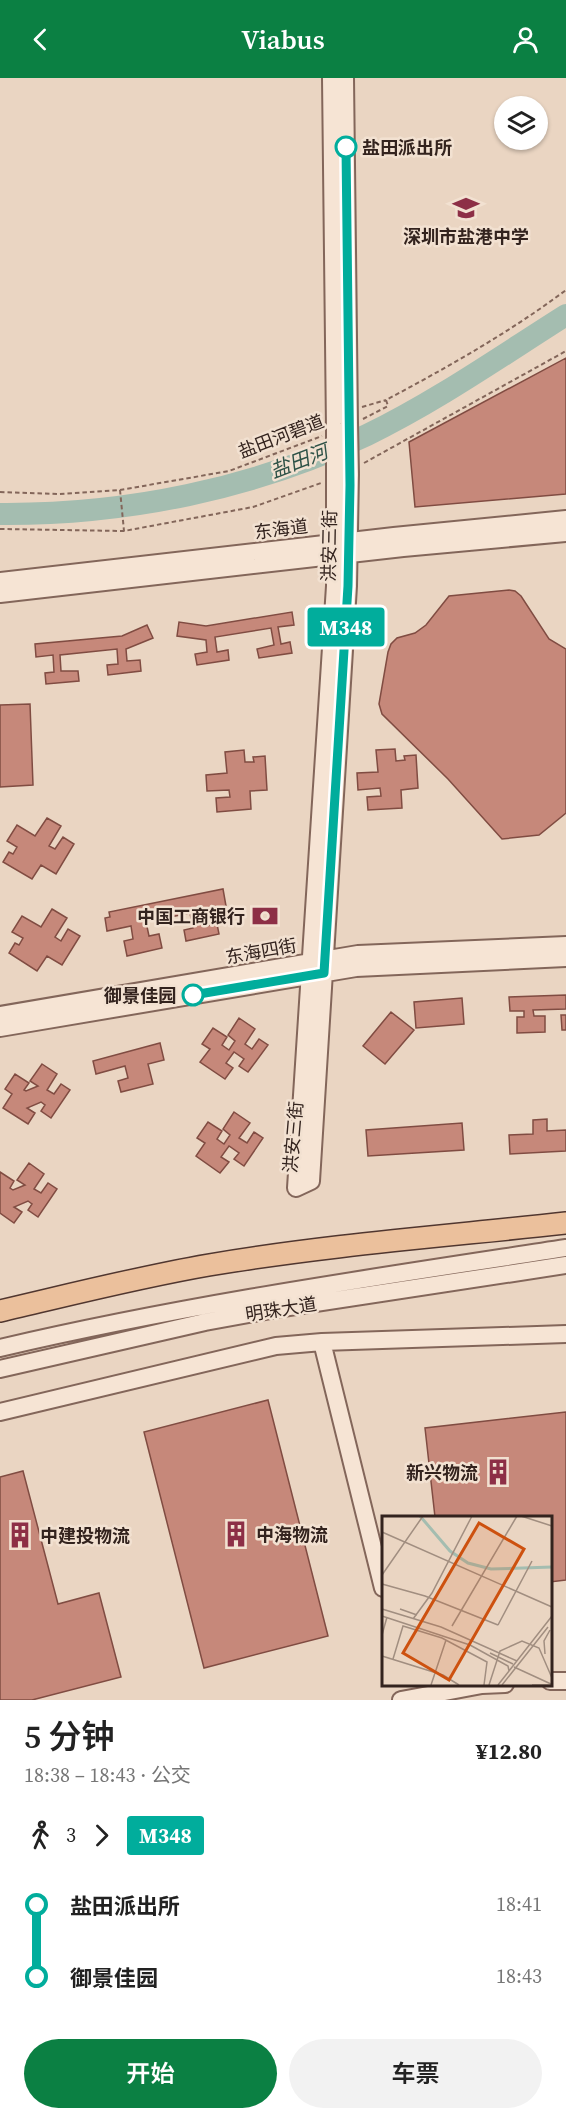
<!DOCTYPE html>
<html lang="zh">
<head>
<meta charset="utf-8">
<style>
	:root { --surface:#fff; --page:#f2f2f2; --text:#222; --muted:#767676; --accent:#0b8043 }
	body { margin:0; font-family:"Source Serif 4","Noto Sans SC",serif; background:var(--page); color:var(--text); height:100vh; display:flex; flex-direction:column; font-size:22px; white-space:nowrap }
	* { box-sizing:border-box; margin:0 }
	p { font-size:20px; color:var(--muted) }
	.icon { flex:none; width:33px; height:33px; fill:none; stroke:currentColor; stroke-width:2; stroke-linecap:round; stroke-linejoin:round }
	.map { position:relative; height:1622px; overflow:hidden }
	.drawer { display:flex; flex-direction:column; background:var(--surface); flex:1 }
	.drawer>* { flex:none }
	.badge { padding:0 12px; border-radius:4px; font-size:21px; line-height:39px }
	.fabs { position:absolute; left:494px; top:18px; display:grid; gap:12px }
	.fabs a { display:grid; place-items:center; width:54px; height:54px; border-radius:50%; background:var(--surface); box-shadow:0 2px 4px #0004; font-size:30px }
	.map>.badge { position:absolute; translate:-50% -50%; box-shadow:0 0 0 3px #fff }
	.legs { display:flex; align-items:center; gap:9px; height:66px; padding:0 24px; font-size:20px }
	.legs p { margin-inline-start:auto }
	.head { display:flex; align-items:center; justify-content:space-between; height:102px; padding:0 24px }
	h1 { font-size:33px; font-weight:600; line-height:45px }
	.button { display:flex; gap:12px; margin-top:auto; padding:12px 24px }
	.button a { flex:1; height:69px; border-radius:36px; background:var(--accent); color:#fff; font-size:24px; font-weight:600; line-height:69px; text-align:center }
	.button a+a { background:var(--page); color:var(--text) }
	ul { padding:0 24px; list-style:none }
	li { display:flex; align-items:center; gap:21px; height:72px; font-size:22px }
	li i { display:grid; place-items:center; width:9px; height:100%; margin:0 8px; background:currentColor }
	li i::after { content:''; width:15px; height:15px; margin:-8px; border:4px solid; border-radius:50%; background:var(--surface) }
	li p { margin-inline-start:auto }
	li:first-child i { background:linear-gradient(#0000 50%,currentColor 0) }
	li:last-child i { background:linear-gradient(currentColor 50%,#0000 0) }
	header { display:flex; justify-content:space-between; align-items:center; height:78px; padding:0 24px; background:var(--accent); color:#fff; font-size:27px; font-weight:600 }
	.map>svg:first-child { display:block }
</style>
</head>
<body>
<header><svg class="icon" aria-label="back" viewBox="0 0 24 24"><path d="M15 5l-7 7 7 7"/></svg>Viabus<svg class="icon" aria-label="person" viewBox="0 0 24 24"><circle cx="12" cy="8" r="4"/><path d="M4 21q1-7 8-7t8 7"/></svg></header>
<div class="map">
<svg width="566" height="1622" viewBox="0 0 566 1622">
	<rect width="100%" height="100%" fill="#ead5c2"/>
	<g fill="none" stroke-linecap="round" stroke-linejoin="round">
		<!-- river -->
		<path stroke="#a4bdb0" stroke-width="22" d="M0,436C126,437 253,411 367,357C437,323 501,278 566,237"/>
	</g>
	<!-- building -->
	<path fill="#c6887a" stroke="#804c42" stroke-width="1.5" d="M566,280V416L415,429L409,364Z
		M509,512L515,513L521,518L549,561L566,571V735L539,757L502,761L448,701L382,636L379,626L388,574L391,566L397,560L415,555L426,547L449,518Z
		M292,534L294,547L278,549L281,566L290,564L292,575L259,580L257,571L274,567L271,550L215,559L217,574L228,572L229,582L197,587L195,576L207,574L206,562L177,558L179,544L206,548Z
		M147,547L153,560L126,571L127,583L140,582L141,593L108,597L107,587L118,586L117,571L60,577L61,593H78L79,603L46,606L45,595L54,594L53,577L36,579L35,566L122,558Z
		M30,626L33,707L0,709V627Z
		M395,671L396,683L405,682L404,678L416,677L418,710L401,712L402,730L368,732L367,719L381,718L380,710L358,712L357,695L378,694L376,672Z
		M244,672L245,684H254L253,679L265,678L267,712L250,713L251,731L217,734L216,720L230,719L229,712L207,713L206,697L227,695L225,674Z
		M47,740L61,748L49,768L55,771L63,759L74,766L56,796L41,787L32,801L3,784L9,774L13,776L17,769L7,763L17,747L35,758Z
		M223,811L226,828L203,833L206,848L217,846L219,856L186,863L184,852L193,850L190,835L146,844L149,858L159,856L162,870L127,878L124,863L133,861L131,848L107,853L105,840L110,839L109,834Z
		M52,831L67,840L55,859L61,863L68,851L80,858L62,887L47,878L37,893L9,875L15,865L19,867L23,860L12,854L22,838L41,849Z
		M566,917V931L533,932L534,938H545V954L517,955V939H524V933H510L509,919Z
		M462,920L464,946L416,950L414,924Z
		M391,934L414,952L385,986L363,968Z
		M561,937H566V952H562Z
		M239,940L255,951L245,966L252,971L259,961L268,967L248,994L239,988L244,981L234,974L226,985L233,990L225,1001L200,984L210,971L202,966L213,950L227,959L222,967L229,972L235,963L228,957Z
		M160,965L164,982L148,986L153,1006L121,1014L118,1003L128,1000L125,988L96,996L93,983Z
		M42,986L57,996L47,1012L54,1016L61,1006L70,1012L51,1040L41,1033L45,1027L41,1024L27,1030L35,1035L28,1046L3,1030L12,1016L5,1011L15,996L29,1005L24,1012L26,1013L38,1008L30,1003Z
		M234,1034L250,1045L239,1060L247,1065L254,1054L263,1060L244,1088L234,1081L239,1075L229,1068L221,1079L229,1084L220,1095L196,1078L205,1065L197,1060L208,1044L222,1053L217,1061L224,1066L230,1057L223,1051Z
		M547,1041V1053L566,1052V1073L510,1076L509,1057L533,1056V1042Z
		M462,1045L464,1072L368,1078L366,1052Z
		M29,1085L44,1096L34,1111L41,1115L48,1105L57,1111L38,1139L28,1132L32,1126L28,1123L14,1129L22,1134L14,1145L0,1135V1094L14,1103L10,1110L13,1112L25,1107L17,1102Z
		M268,1322L328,1558L204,1590L144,1354Z
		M566,1334V1502L550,1504V1439H435L425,1350Z
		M23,1393L58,1526L99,1515L121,1599L32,1622H0V1399Z"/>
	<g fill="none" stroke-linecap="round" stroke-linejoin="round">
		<!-- minor casing -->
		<g stroke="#83665a" stroke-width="20">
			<path id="minor" d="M331,0L335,351
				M345,0L349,345
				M335,401V508L296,1110L311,1103L348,508L350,396
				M0,503L394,458L566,441
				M0,516L403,470L566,455
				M0,937L358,876L566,867
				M0,950L356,890L566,880
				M322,1264L383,1510
				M0,1270C187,1226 377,1199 566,1170
				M0,1291L205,1244L276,1231L566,1187
				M0,1334L276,1268L322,1264L566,1256
				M550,1603H566
				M401,1622L482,1607L505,1606"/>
		</g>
		<!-- major casing -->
		<g stroke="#50362f" stroke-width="24">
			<path id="major" d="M0,1233C69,1217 139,1199 209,1187C327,1167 447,1158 566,1145"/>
		</g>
		<!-- path -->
		<path stroke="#83665a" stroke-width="2" stroke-dasharray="4.5 3" stroke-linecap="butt" d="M362,329L386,322
			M363,341L388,328L386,322C448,289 510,254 566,212
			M364,385L566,273
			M120,412L124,453
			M0,414L59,416L120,412L229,393L322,358
			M0,451L124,453L253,429L321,405"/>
		<!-- minor -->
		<use href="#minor" stroke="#f6e4d4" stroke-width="16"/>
		<!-- major -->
		<use href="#major" stroke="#ebc09c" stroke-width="21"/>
		<!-- minor-bridge casing -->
		<g stroke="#83665a" stroke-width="20" stroke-linecap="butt">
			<path id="minor-bridge" d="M349,345L350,396
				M335,351V401"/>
		</g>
		<!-- minor-bridge -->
		<use href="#minor-bridge" stroke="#f6e4d4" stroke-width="16"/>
	</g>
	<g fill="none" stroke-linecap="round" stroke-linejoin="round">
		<!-- line-1 casing -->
		<g stroke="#fff" stroke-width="14">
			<path id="line-1" d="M193,917L324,895L348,508L350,407L346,69"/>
		</g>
		<!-- line-1 -->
		<use href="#line-1" stroke="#01ad9c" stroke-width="9"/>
	</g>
	<!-- icons -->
	<defs>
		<g id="school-bare" transform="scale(2.07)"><path d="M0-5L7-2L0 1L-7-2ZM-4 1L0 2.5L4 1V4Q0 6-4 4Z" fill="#8d2f46" stroke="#f2e1d1" stroke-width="2.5" paint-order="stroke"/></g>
		<g id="bank-bare" transform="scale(2.07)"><path d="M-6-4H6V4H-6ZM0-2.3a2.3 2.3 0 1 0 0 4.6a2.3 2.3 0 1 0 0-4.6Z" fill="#8d2f46" stroke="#f2e1d1" stroke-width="2.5" paint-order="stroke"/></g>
		<g id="building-bare" transform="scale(2.07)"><path d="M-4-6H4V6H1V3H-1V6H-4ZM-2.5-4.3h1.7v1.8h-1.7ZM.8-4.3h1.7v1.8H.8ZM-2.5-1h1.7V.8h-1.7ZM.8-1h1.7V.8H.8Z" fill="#8d2f46" stroke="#f2e1d1" stroke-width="2.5" paint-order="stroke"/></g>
	</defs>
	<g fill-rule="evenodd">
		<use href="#school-bare" x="466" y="130"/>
		<use href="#bank-bare" x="265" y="838"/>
		<use href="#building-bare" x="498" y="1394"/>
		<use href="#building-bare" x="236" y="1456"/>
		<use href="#building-bare" x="20" y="1457"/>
	</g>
	<!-- markers -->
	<g fill="#fff" stroke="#01ad9c" stroke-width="3">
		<circle cx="346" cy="69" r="10"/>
		<circle cx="193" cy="917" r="10"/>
	</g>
	<g text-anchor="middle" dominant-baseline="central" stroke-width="5" stroke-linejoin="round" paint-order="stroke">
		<!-- stop labels -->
		<g font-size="18" font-weight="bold" fill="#33231e" stroke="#f2e1d1" text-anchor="start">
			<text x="362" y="69">盐田派出所</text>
			<text x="176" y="917" text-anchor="end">御景佳园</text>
		</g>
		<!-- poi labels -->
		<g font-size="18" font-weight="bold" fill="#33231e" stroke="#f2e1d1" text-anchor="end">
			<text x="466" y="158" text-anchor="middle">深圳市盐港中学</text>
			<text x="245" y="838">中国工商银行</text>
			<text x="478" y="1394">新兴物流</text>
			<text x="256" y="1456" text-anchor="start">中海物流</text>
			<text x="40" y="1457" text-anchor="start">中建投物流</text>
		</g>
		<!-- street labels -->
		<g font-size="18" fill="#33231e" stroke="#f2e1d1">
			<text transform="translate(281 358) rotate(-21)">盐田河碧道</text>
			<text transform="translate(281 451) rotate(-7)">东海道</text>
			<text transform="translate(329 468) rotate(-89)">洪安三街</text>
			<text transform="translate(261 873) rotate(-10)">东海四街</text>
			<text transform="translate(293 1059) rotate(-85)">洪安三街</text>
			<text transform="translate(281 1231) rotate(-9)">明珠大道</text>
		</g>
		<!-- water labels -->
		<g font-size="20" font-style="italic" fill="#2e5247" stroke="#f2e1d1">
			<text transform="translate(299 383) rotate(-21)">盐田河</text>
		</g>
	</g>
	<!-- overview -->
	<g transform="translate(382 1438)">
		<rect width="170" height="170" fill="#ead5c2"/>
		<path fill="none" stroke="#a4bdb0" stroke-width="3" d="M38,0L68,35L86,47L109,53L170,51"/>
		<path fill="none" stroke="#a18e80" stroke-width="1.5" d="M139,0L170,10M0,16L170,91M0,59L41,0M0,68L43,80L116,109M0,93L59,111L135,145M18,93L35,99M0,100L88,129M31,103L50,77L90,0M116,109L150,45M70,110L135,0M0,119L5,101M88,129L126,150L127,155M108,137L131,148M163,138L162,125L168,114M0,140L61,159L77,169M11,143L21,110L60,122L105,146L102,169M132,151L169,168M49,169L64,124M107,169L118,135L140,125L157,132L170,162M116,169L170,100M120,169L166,111M150,169H169"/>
		<path fill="#cd510f" fill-opacity="0.15" stroke="#cd510f" stroke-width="3" d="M97,7L142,33L67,164L21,137Z"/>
		<rect width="170" height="170" fill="none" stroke="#33231e" stroke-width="3"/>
	</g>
</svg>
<div class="fabs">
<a><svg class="icon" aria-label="layers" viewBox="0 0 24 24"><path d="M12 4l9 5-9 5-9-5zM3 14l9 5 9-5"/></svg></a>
</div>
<b class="badge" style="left:346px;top:549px;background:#01ad9c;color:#fff">M348</b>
</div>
<section class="drawer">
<div class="head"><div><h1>5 分钟</h1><p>18:38 – 18:43 · 公交</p></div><b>¥12.80</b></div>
<div class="legs"><svg class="icon" aria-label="walk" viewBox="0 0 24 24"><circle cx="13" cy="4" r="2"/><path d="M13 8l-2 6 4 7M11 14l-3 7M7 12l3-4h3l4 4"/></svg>3<svg class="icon" aria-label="forward" viewBox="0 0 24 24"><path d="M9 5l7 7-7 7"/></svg><b class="badge" style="background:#01ad9c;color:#fff">M348</b></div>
<ul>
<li><i style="color:#01ad9c"></i><b>盐田派出所</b><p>18:41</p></li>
<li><i style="color:#01ad9c"></i><b>御景佳园</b><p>18:43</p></li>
</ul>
<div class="button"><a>开始</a><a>车票</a></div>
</section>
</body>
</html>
